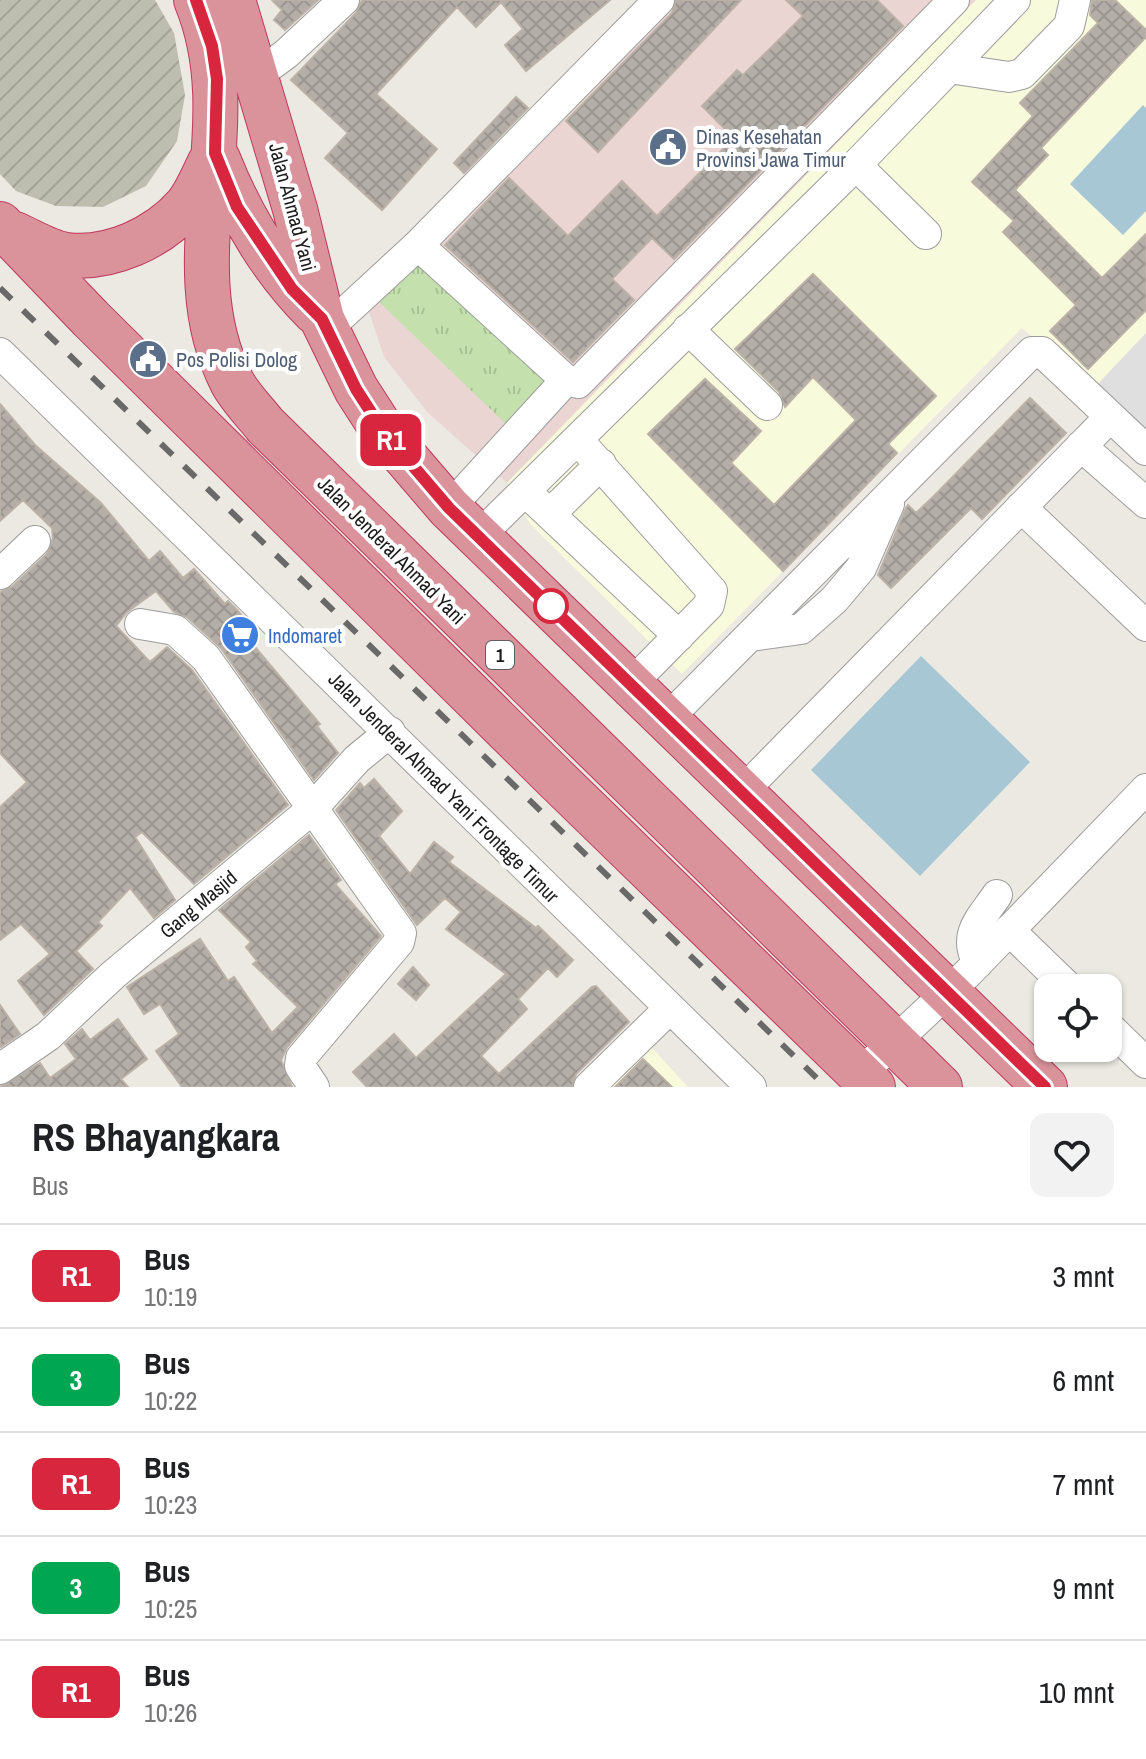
<!DOCTYPE html>
<html lang="id">
<head>
<meta charset="utf-8">
<style>
	:root { --surface:#fff; --page:#f2f2f2; --text:#202124; --muted:#757577; --line:#e0e0e0 }
	body { margin:0; font-family:"Archivo Narrow",sans-serif; background:var(--page); color:var(--text); height:100vh; display:flex; flex-direction:column; font-size:30px; white-space:nowrap }
	* { box-sizing:border-box; margin:0 }
	p { font-size:26px; color:var(--muted) }
	.icon { flex:none; width:44px; height:44px; fill:none; stroke:currentColor; stroke-width:2; stroke-linecap:round; stroke-linejoin:round }
	.map { position:relative; height:1087px; overflow:hidden }
	.details { display:flex; flex-direction:column; background:var(--surface); flex:1 }
	.details>* { flex:none }
	.badge { padding:0 16px; border-radius:12px; font-size:28px; line-height:52px }
	.fabs { position:absolute; left:1034px; top:974px; display:grid; gap:16px }
	.fabs a { display:grid; place-items:center; width:88px; height:88px; border-radius:16px; background:var(--surface); box-shadow:0 2px 6px #0004; font-size:40px }
	.map>.badge { position:absolute; translate:-50% -50%; box-shadow:0 0 0 4px #fff }
	.round { display:grid; place-items:center; flex:none; width:84px; height:84px; border-radius:16px; background:var(--page) }
	.head { display:flex; align-items:center; justify-content:space-between; height:136px; padding:0 32px }
	h1 { font-size:38px; font-weight:700; line-height:60px }
	ul { padding:0; list-style:none }
	li { display:flex; align-items:center; gap:24px; height:104px; padding:0 32px; border-top:2px solid var(--line) }
	li div { flex:1 }
	li b { display:block; font-size:30px }
	li em { font-style:normal }
	li .badge { min-width:88px; font-weight:700; text-align:center }
	.map>svg:first-child { display:block }
</style>
</head>
<body>
<div class="map">
<svg width="1146" height="1087" viewBox="0 0 1146 1087">
	<defs>
		<pattern id="construction-furrows" width="10" height="10" patternUnits="userSpaceOnUse" patternTransform="scale(2)"><rect width="10" height="10" fill="#bdbeaf"/><path d="M-1 1l2-2M0 10L10 0M9 11l2-2" fill="none" stroke="#a2a396"/></pattern>
		<pattern id="grass-tufts" width="24" height="20" patternUnits="userSpaceOnUse" patternTransform="scale(2)"><rect width="24" height="20" fill="#c3e0ad"/><path d="M3 7l-1-3M5 7V3M7 7l1-3M15 17l-1-3M17 17v-4M19 17l1-3" fill="none" stroke="#a7c094"/></pattern>
		<pattern id="building-cross-hatch" width="8" height="8" patternUnits="userSpaceOnUse" patternTransform="scale(2)"><rect width="8" height="8" fill="#b4aea8"/><path d="M0 0l8 8M0 8l8-8" fill="none" stroke="#9a9590"/></pattern>
	</defs>
	<rect width="100%" height="100%" fill="#ebe9e2"/>
	<!-- commercial -->
	<path fill="#ebd5d2" d="M642,0H976L507,483L428,413L384,357L363,294Z"/>
	<!-- education -->
	<path fill="#f8fadc" d="M976,0H1146V434L1022,328L682,674L530,524L507,483Z
		M643,1038L688,1087H593Z"/>
	<!-- construction -->
	<path fill="url(#construction-furrows)" d="M0,0H155L174,33L185,95L177,141L146,186L103,207L56,206L16,191L0,174Z"/>
	<!-- grass -->
	<path fill="url(#grass-tufts)" d="M424,251L558,379L511,429L377,300Z"/>
	<!-- parking -->
	<path fill="#dfdfdf" d="M1146,333V434L1093,389Z"/>
	<!-- water -->
	<path fill="#a7c7d4" d="M1143,105L1146,108V211L1123,235L1070,184Z
		M921,656L1030,762L920,876L811,770Z"/>
	<!-- building -->
	<path fill="url(#building-cross-hatch)" stroke="#bbb1a6" stroke-width="2" d="M272,0H318L285,30L274,20L282,10Z
		M362,0H610L526,71L505,45L523,29L501,2L476,27L457,7L376,94L437,149L382,210L325,158L348,133L291,80L356,13Z
		M676,0H741L598,152L566,121L672,13Z
		M786,0H877L903,26L674,259L652,238L612,279L634,300L573,362L445,245L509,178L568,236L622,181L657,216L734,138L702,106L737,70L743,75L803,16Z
		M1092,0H1115L1146,30V37L1041,148L1048,155L1015,190L1102,278L1146,234V310L1088,369L1050,331L1076,305L1003,232L1014,221L972,182L1033,116L1020,103L1098,23L1090,15Z
		M516,97L528,108L464,173L454,163Z
		M813,274L936,396L888,444L897,453L783,571L648,434L705,379L761,431L731,463L774,505L856,420L813,377L785,407L779,392L735,349Z
		M1030,398L1066,433L982,519L971,508L891,588L878,575L906,508L908,505L916,513L934,496Z
		M0,404L35,445L101,503L149,561L160,551L183,578L194,569L225,604L228,601L238,611L256,634L249,640L320,724L317,726L338,753L314,780L221,648L187,617L174,612L156,591L127,612L116,626L150,662L167,647L192,670L288,805L194,884L142,832L135,837L175,900L154,918L130,888L98,922L102,926L76,951L93,969L44,1015L18,981L50,954L21,924L0,940V807L27,782L0,753V592L12,587L47,554L53,538L52,528L23,500L0,521Z
		M374,779L402,811L379,836L410,874L434,842L453,857L449,862L536,928L538,926L573,960L557,977L548,968L518,999L527,1009L481,1056L499,1074L592,987L596,986L629,1022L576,1074L572,1087H367L353,1072L394,1034L416,1058L506,974L446,929L461,912L445,898L417,925L336,810L360,783L364,788Z
		M309,835L341,880L335,884L381,936L287,1047L281,1060L292,1087H182L156,1051L179,1034L160,1004L144,1014L127,987L200,939L228,981L234,977L272,1033L298,1007L253,964L257,961L246,947L251,942L219,910Z
		M413,967L429,985L416,1000L398,984Z
		M0,1005L20,1034L1,1047L0,1046Z
		M118,1019L147,1059L121,1079L128,1087H0L40,1063L50,1078L76,1059L65,1044L82,1029L90,1040Z
		M643,1059L672,1087H615Z"/>
	<g fill="none" stroke-linecap="round" stroke-linejoin="round">
		<!-- minor casing -->
		<g stroke="#9c9c9c" stroke-width="32">
			<path id="minor" d="M949,68L1009,77L1022,74L1069,26L1075,0
				M256,76L286,54L344,0
				M856,165L926,234
				M418,245L566,380L578,383L954,0
				M327,329L418,245L659,0
				M688,329L767,405
				M0,353L751,1087
				M578,440L712,591L709,605L631,684
				M1081,446L1146,503
				M525,491L679,636
				M1021,507L1146,626
				M449,508L566,380
				M550,514L601,464
				M478,537L856,165L1015,0
				M0,574L35,541
				M140,624L175,630L206,658L401,933L399,942L301,1058L300,1066L314,1087
				M751,636L801,629L834,600L861,568L889,504
				M668,718L1032,352H1042L1146,450
				M742,792L1110,417
				M1009,930L1069,988
				M978,963C962,934 981,919 997,895
				M1108,1026L1146,1063
				M0,1069L48,1036L113,975L311,810L357,759L390,732
				M860,1074L968,973L1146,789
				M589,1087L669,1009"/>
		</g>
		<!-- highway casing -->
		<g stroke="#bf395e" stroke-width="46">
			<path id="highway" d="M196,0C249,127 170,260 232,382C240,397 254,411 265,425L940,1087
				M233,0L295,209L322,319L356,389L383,431L449,508L1045,1087
				M218,159C241,217 271,268 315,312
				M0,224L91,319L554,777L873,1087
				M15,234C31,241 50,253 67,255C110,260 158,238 186,206C196,194 203,176 210,162"/>
		</g>
		<!-- minor -->
		<use href="#minor" stroke="#fff" stroke-width="30"/>
		<!-- highway -->
		<use href="#highway" stroke="#da929b" stroke-width="44"/>
		<!-- rail -->
		<path stroke="#696969" stroke-width="6" stroke-dasharray="16 16" stroke-linecap="butt" d="M0,288L826,1087"/>
	</g>
	<g fill="none" stroke-linecap="round" stroke-linejoin="round">
		<!-- line casing -->
		<g stroke="#fff" stroke-width="18">
			<path id="line" d="M196,0L212,46L217,79L215,153L237,207L292,289L322,319L356,389L383,431L449,508L1045,1087"/>
		</g>
		<!-- line -->
		<use href="#line" stroke="#d7263d" stroke-width="12"/>
	</g>
	<!-- icons -->
	<defs>
		<g id="civic-disc" transform="scale(2)"><circle r="9.5" fill="#5c6f8a" stroke="#fff"/><path d="M-.6-6.5H3V-4.5H.6V-3L4-1V1h2V6H-6V1h2V-1L-.6-3ZM-1.2 2.5V6h2.4V2.5Z" fill="#fff"/></g>
		<g id="supermarket-disc" transform="scale(2)"><circle r="9.5" fill="#3f7fe0" stroke="#fff"/><path d="M-6-5.5h2.5l.6 2H6L4.5 2H-2.5L-4.4-4H-6ZM-1.5 3.2a1.3 1.3 0 1 0 .1 0ZM3 3.2a1.3 1.3 0 1 0 .1 0Z" fill="#fff"/></g>
	</defs>
	<g fill-rule="evenodd">
		<use href="#civic-disc" x="668" y="147"/>
		<use href="#civic-disc" x="148" y="359"/>
		<use href="#supermarket-disc" x="240" y="635"/>
	</g>
	<!-- markers -->
	<circle fill="#fff" stroke="#d7263d" stroke-width="4" cx="551" cy="606" r="16"/>
	<g text-anchor="middle" dominant-baseline="central" stroke-width="8" stroke-linejoin="round" paint-order="stroke">
		<!-- shield labels -->
		<rect fill="#fff" stroke="#5f5f5f" stroke-width="2" x="486" y="641" width="28" height="28" rx="6"/>
		<g font-size="18" font-weight="bold" fill="#1b1b1b">
			<text x="500" y="655">1</text>
		</g>
		<!-- service labels -->
		<g font-size="20" fill="#4e5e75" stroke="#fff" text-anchor="start">
			<text x="696" y="136">Dinas Kesehatan<tspan x="696" dy="23">Provinsi Jawa Timur</tspan></text>
			<text x="176" y="359">Pos Polisi Dolog</text>
		</g>
		<!-- street labels -->
		<g font-size="20" fill="#1b1b1b" stroke="#fff">
			<text transform="translate(293 207) rotate(75)">Jalan Ahmad Yani</text>
			<text transform="translate(392 550) rotate(45)">Jalan Jenderal Ahmad Yani</text>
			<text transform="translate(444 787) rotate(45)">Jalan Jenderal Ahmad Yani Frontage Timur</text>
			<text transform="translate(198 904) rotate(-40)">Gang Masjid</text>
		</g>
		<!-- shop labels -->
		<g font-size="20" fill="#366cbe" stroke="#fff" text-anchor="start">
			<text x="268" y="635">Indomaret</text>
		</g>
	</g>
</svg>
<div class="fabs">
<a><svg class="icon" aria-label="locate" viewBox="0 0 24 24"><circle cx="12" cy="12" r="6"/><path d="M12 2v4M12 18v4M2 12h4M18 12h4"/></svg></a>
</div>
<b class="badge" style="left:391px;top:440px;background:#d7263d;color:#fff">R1</b>
</div>
<section class="details">
<div class="head"><div><h1>RS Bhayangkara</h1><p>Bus</p></div><a class="round"><svg class="icon" aria-label="heart" viewBox="0 0 24 24"><path d="M12 20l-8-8c-3-5 5-10 8-4 3-6 11-1 8 4z"/></svg></a></div>
<ul>
<li><span class="badge" style="background:#d7263d;color:#fff">R1</span><div><b>Bus</b><p>10:19</p></div><em>3 mnt</em></li>
<li><span class="badge" style="background:#00a651;color:#fff">3</span><div><b>Bus</b><p>10:22</p></div><em>6 mnt</em></li>
<li><span class="badge" style="background:#d7263d;color:#fff">R1</span><div><b>Bus</b><p>10:23</p></div><em>7 mnt</em></li>
<li><span class="badge" style="background:#00a651;color:#fff">3</span><div><b>Bus</b><p>10:25</p></div><em>9 mnt</em></li>
<li><span class="badge" style="background:#d7263d;color:#fff">R1</span><div><b>Bus</b><p>10:26</p></div><em>10 mnt</em></li>
</ul>
</section>
</body>
</html>
